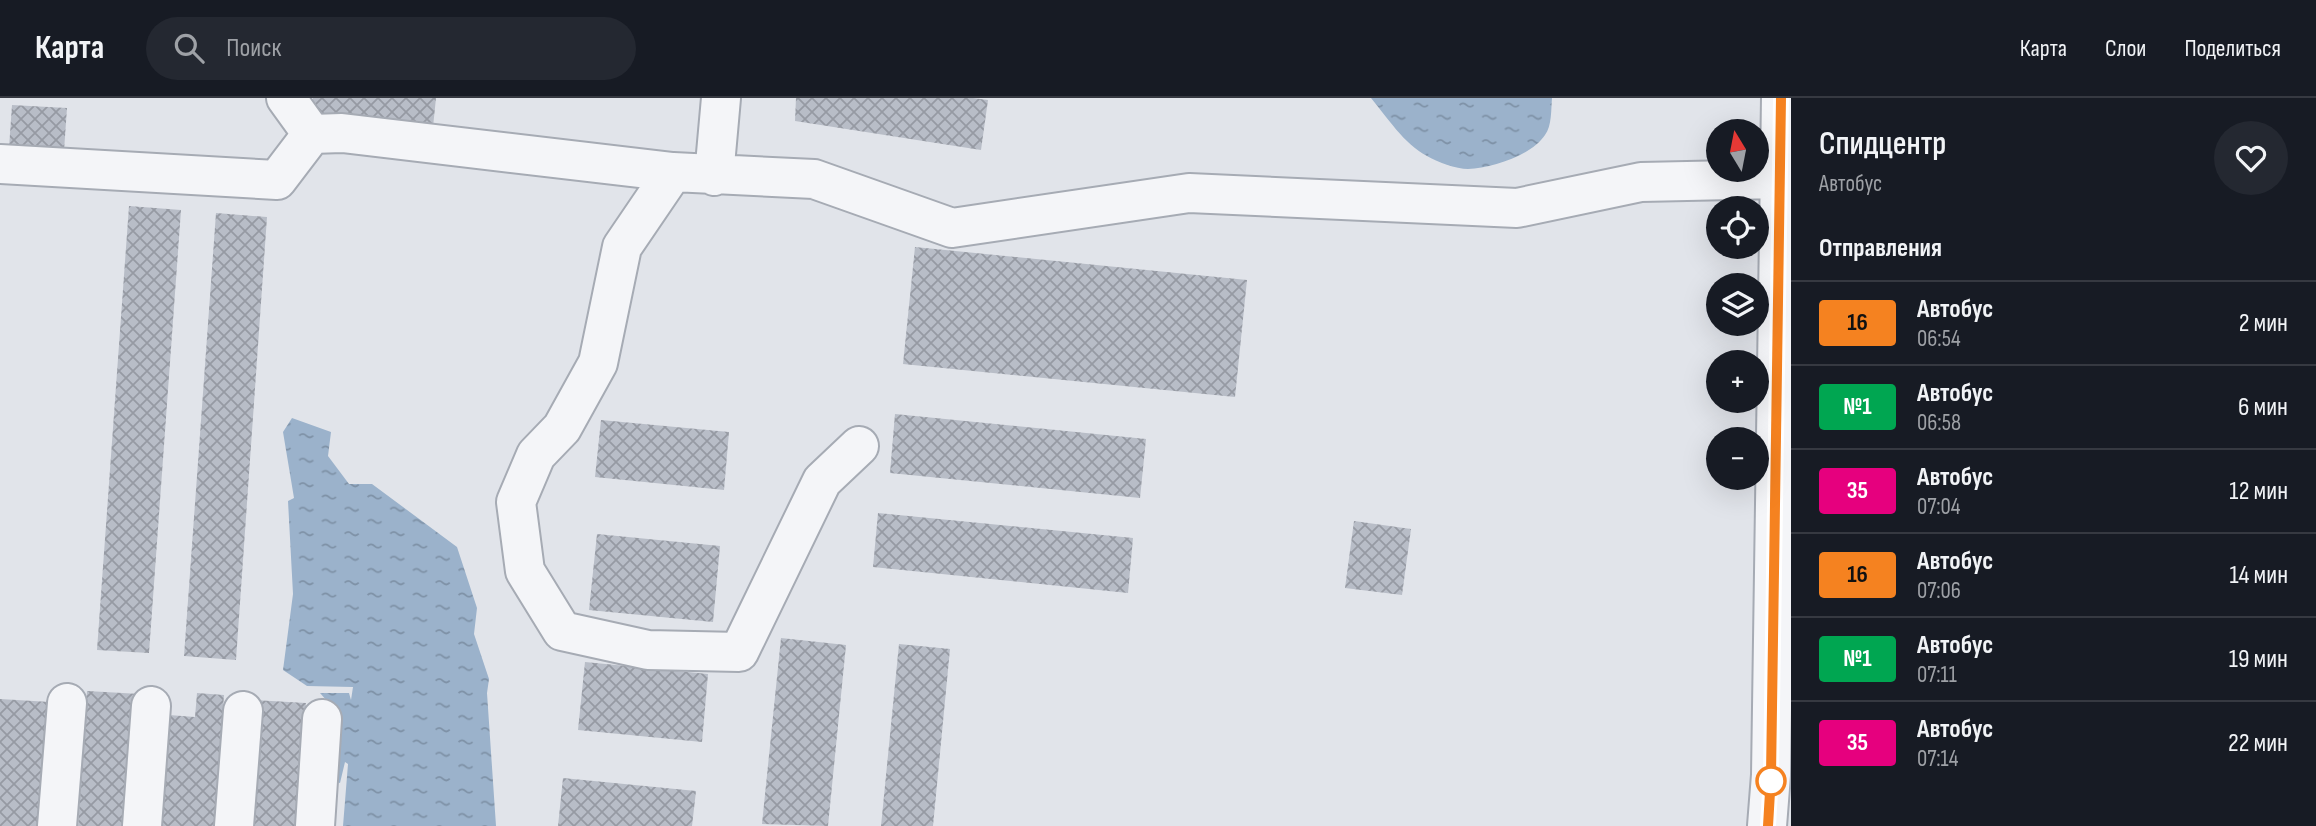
<!DOCTYPE html>
<html lang="ru">
<head>
<meta charset="utf-8">
<style>
	:root { --surface:#171b24; --page:#242831; --text:#f1f3f6; --muted:#9ea1a6; --line:#363941 }
	body { margin:0; font-family:"Sofia Sans Condensed",sans-serif; background:var(--page); color:var(--text); height:100vh; display:flex; flex-direction:column; font-size:26px; white-space:nowrap }
	* { box-sizing:border-box; margin:0 }
	p { font-size:23px; color:var(--muted) }
	.icon { flex:none; width:38px; height:38px; fill:none; stroke:currentColor; stroke-width:2; stroke-linecap:round; stroke-linejoin:round }
	.map { position:relative; flex:1; overflow:hidden }
	.panel { display:flex; flex-direction:column; background:var(--surface); width:525px }
	.panel>* { flex:none }
	.badge { padding:0 14px; border-radius:5px; font-size:24px; line-height:46px }
	.needle { width:46px; rotate:350deg }
	.tools { position:absolute; left:1706px; top:21px; display:grid; gap:14px }
	.tools a { display:grid; place-items:center; width:63px; height:63px; border-radius:50%; background:var(--surface); box-shadow:0 7px 28px #0002; font-size:35px }
	.map>.badge { position:absolute; translate:-50% -50%; box-shadow:0 0 0 4px #fff }
	h2 { padding:0 28px; font-size:26px; line-height:63px }
	.round { display:grid; place-items:center; flex:none; width:74px; height:74px; border-radius:37px; background:var(--page) }
	.overview { display:flex; align-items:center; justify-content:space-between; height:119px; padding:0 28px }
	h1 { font-size:33px; font-weight:600; line-height:52px }
	ul { padding:0; list-style:none }
	li { display:flex; align-items:center; gap:21px; height:84px; padding:0 28px; border-top:2px solid var(--line) }
	li div { flex:1 }
	li b { display:block; font-size:26px }
	li em { font-style:normal }
	li .badge { min-width:77px; font-weight:700; text-align:center }
	header { display:flex; align-items:center; gap:42px; box-sizing:border-box; height:98px; padding:0 35px; background:var(--surface); border-bottom:2px solid var(--line) }
	header strong { font-size:33px }
	nav { display:flex; gap:38px; margin-inline-start:auto; font-size:24px }
	.search { width:490px; height:63px; background:var(--page); display:flex; align-items:center; gap:18px; box-sizing:border-box; padding:0 24px; border-radius:38px; color:var(--muted); font-size:26px }
	main { display:flex; flex:1; min-height:0 }
	.map>svg:first-child { display:block }
</style>
</head>
<body>
<header>
<strong>Карта</strong>
<div class="search"><svg class="icon" aria-label="search" viewBox="0 0 24 24"><circle cx="10" cy="10" r="6"/><path d="M15 15l6 6"/></svg>Поиск</div>
<nav><a>Карта</a><a>Слои</a><a>Поделиться</a></nav>
</header>
<main>
<div class="map">
<svg width="1791" height="728" viewBox="0 0 1791 728">
	<defs>
		<pattern id="water-ripples" width="26" height="14" patternUnits="userSpaceOnUse" patternTransform="scale(1.75)"><rect width="26" height="14" fill="#9bb2cb"/><path d="M2 4q2-2 4 0t4 0M15 11q2-2 4 0t4 0" fill="none" stroke="#7e91a6"/></pattern>
		<pattern id="building-cross-hatch" width="8" height="8" patternUnits="userSpaceOnUse" patternTransform="scale(1.75)"><rect width="8" height="8" fill="#b8bdc7"/><path d="M0 0l8 8M0 8l8-8" fill="none" stroke="#969aa3"/></pattern>
	</defs>
	<rect width="100%" height="100%" fill="#e1e4ea"/>
	<!-- water -->
	<path fill="url(#water-ripples)" d="M1371,0H1552C1551,11 1552,28 1545,37C1531,58 1492,70 1468,71C1456,71 1437,64 1427,58C1404,46 1387,19 1371,0Z
		M292,320L331,334L328,358L349,386H372L457,449L477,510L474,536L489,581L487,595L496,728H343L348,666L345,664L340,685L330,682L334,611L320,595H349L351,602L353,589L307,588L283,572L293,496L288,403L294,400L283,334Z"/>
	<!-- building -->
	<path fill="url(#building-cross-hatch)" d="M313,0H436L433,29L311,17Z
		M796,0H973L988,2L981,52L795,23Z
		M12,7L67,10L64,53L9,50Z
		M129,108L181,112L149,555L97,552Z
		M216,115L267,119L236,562L184,558Z
		M915,149L1247,182L1235,299L903,266Z
		M895,316L1146,341L1140,400L890,375Z
		M601,322L729,334L724,392L595,379Z
		M878,415L1133,440L1128,495L873,469Z
		M1354,423L1411,431L1402,497L1345,490Z
		M597,436L720,448L713,524L589,512Z
		M781,540L846,547L828,728L762,726Z
		M899,546L950,551L933,728H881Z
		M585,564L708,576L702,644L578,632Z
		M87,593L140,596L131,728H78Z
		M197,595L224,597L215,728H162L169,617L195,619Z
		M0,601L50,604L41,728H0Z
		M253,602L306,605L298,728H245Z
		M563,680L696,693L692,728H558Z"/>
	<g fill="none" stroke-linecap="round" stroke-linejoin="round">
		<!-- minor casing -->
		<g stroke="#a6abb4" stroke-width="42">
			<path id="minor" d="M312,36L342,35L673,74L814,81L952,130L1189,95L1517,110L1641,84L1779,81
				M0,66L277,82L312,36L286,0
				M673,74L622,149L598,265L562,330L536,357L516,404L525,473L562,533L648,552L739,554L822,383L859,348
				M714,78L721,0
				M57,728L67,605
				M142,728L151,608
				M234,728L243,613
				M315,728L322,621
				M1767,728L1771,677L1781,0"/>
		</g>
		<!-- minor -->
		<use href="#minor" stroke="#f4f5f8" stroke-width="38"/>
	</g>
	<g fill="none" stroke-linecap="round" stroke-linejoin="round">
		<!-- line casing -->
		<g stroke="#fff" stroke-width="16">
			<path id="line" d="M1768,728L1771,677L1781,0"/>
		</g>
		<!-- line -->
		<use href="#line" stroke="#f58220" stroke-width="10"/>
	</g>
	<!-- markers -->
	<circle fill="#fff" stroke="#f58220" stroke-width="3.5" cx="1771" cy="683" r="14"/>
</svg>
<div class="tools">
<a><svg class="needle" viewBox="-14 -14 28 28"><path d="M0-13l5 13h-10z" fill="#e53935"/><path d="M0 13l5-13h-10z" fill="#9ea1a6"/></svg></a>
<a><svg class="icon" aria-label="locate" viewBox="0 0 24 24"><circle cx="12" cy="12" r="6"/><path d="M12 2v4M12 18v4M2 12h4M18 12h4"/></svg></a>
<a><svg class="icon" aria-label="layers" viewBox="0 0 24 24"><path d="M12 4l9 5-9 5-9-5zM3 14l9 5 9-5"/></svg></a>
<a>+</a>
<a>−</a>
</div>
</div>
<section class="panel">
<div class="overview"><div><h1>Спидцентр</h1><p>Автобус</p></div><a class="round"><svg class="icon" aria-label="heart" viewBox="0 0 24 24"><path d="M12 20l-8-8c-3-5 5-10 8-4 3-6 11-1 8 4z"/></svg></a></div>
<h2>Отправления</h2>
<ul>
<li><span class="badge" style="background:#f58220;color:#111">16</span><div><b>Автобус</b><p>06:54</p></div><em>2 мин</em></li>
<li><span class="badge" style="background:#00a651;color:#fff">№1</span><div><b>Автобус</b><p>06:58</p></div><em>6 мин</em></li>
<li><span class="badge" style="background:#e6007e;color:#fff">35</span><div><b>Автобус</b><p>07:04</p></div><em>12 мин</em></li>
<li><span class="badge" style="background:#f58220;color:#111">16</span><div><b>Автобус</b><p>07:06</p></div><em>14 мин</em></li>
<li><span class="badge" style="background:#00a651;color:#fff">№1</span><div><b>Автобус</b><p>07:11</p></div><em>19 мин</em></li>
<li><span class="badge" style="background:#e6007e;color:#fff">35</span><div><b>Автобус</b><p>07:14</p></div><em>22 мин</em></li>
</ul>
</section>
</main>
</body>
</html>
